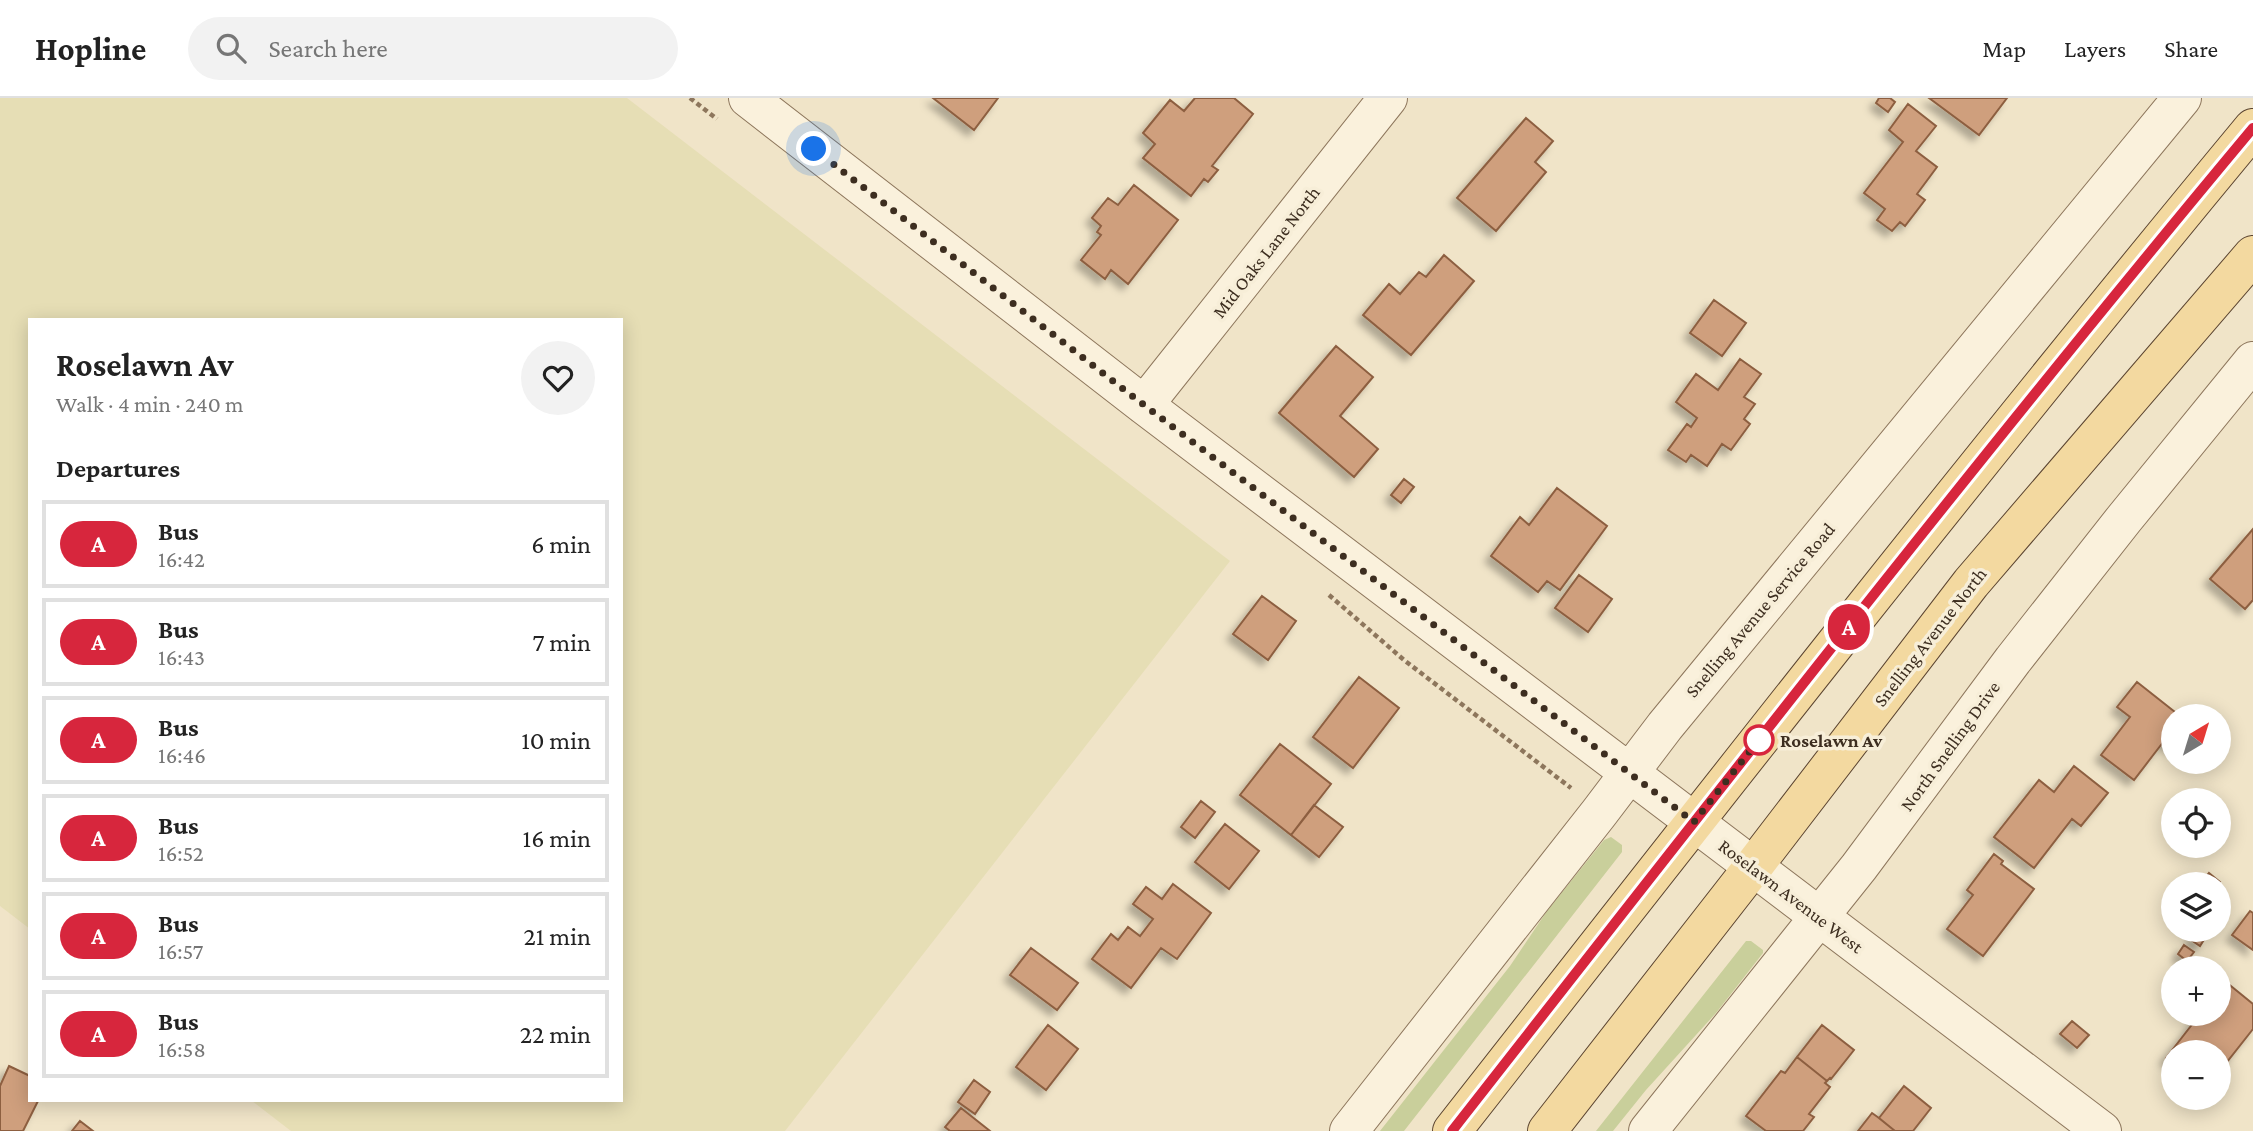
<!DOCTYPE html>
<html lang="en">
<head>
<meta charset="utf-8">
<style>
	:root { --surface:#fff; --page:#f2f2f2; --text:#222; --muted:#767676; --line:#e0e0e0 }
	body { margin:0; font-family:"Crimson Pro",serif; background:var(--page); color:var(--text); height:100vh; display:flex; flex-direction:column; font-size:26px; white-space:nowrap }
	* { box-sizing:border-box; margin:0 }
	p { font-size:23px; color:var(--muted) }
	.icon { flex:none; width:38px; height:38px; fill:none; stroke:currentColor; stroke-width:2; stroke-linecap:round; stroke-linejoin:round }
	.map { position:relative; flex:1; overflow:hidden }
	.drawer { position:absolute; left:28px; top:220px; width:595px; height:784px; display:flex; flex-direction:column; background:var(--surface); border-radius:0px; box-shadow:0 4px 18px #0003 }
	.drawer>* { flex:none }
	.badge { padding:0 14px; border-radius:23px; font-size:24px; line-height:46px }
	.needle { width:46px; rotate:38deg }
	.buttons { position:absolute; left:2161px; top:606px; display:grid; gap:14px }
	.buttons a { display:grid; place-items:center; width:70px; height:70px; border-radius:50%; background:var(--surface); box-shadow:0 4px 18px #0003; font-size:35px }
	.you { position:absolute; width:35px; height:35px; margin:-18px; border:5px solid #fff; border-radius:50%; background:#1a73e8; box-shadow:0 0 0 10px #1a73e833 }
	.map>.badge { position:absolute; translate:-50% -50%; box-shadow:0 0 0 4px #fff }
	h2 { padding:0 28px; font-size:26px; line-height:63px }
	.round { display:grid; place-items:center; flex:none; width:74px; height:74px; border-radius:37px; background:var(--page) }
	.headline { display:flex; align-items:center; justify-content:space-between; height:119px; padding:0 28px }
	h1 { font-size:33px; font-weight:700; line-height:52px }
	ul { padding:0; list-style:none }
	li { display:flex; align-items:center; gap:21px; height:88px; margin:0 14px 10px; padding:0 14px; border:4px solid var(--line); border-radius:0px }
	li div { flex:1 }
	li b { display:block; font-size:26px }
	li em { font-style:normal }
	li .badge { min-width:77px; font-weight:700; text-align:center }
	header { display:flex; align-items:center; gap:42px; box-sizing:border-box; height:98px; padding:0 35px; background:var(--surface); border-bottom:2px solid var(--line) }
	header strong { font-size:33px }
	nav { display:flex; gap:38px; margin-inline-start:auto; font-size:24px }
	.search { width:490px; height:63px; background:var(--page); display:flex; align-items:center; gap:18px; box-sizing:border-box; padding:0 24px; border-radius:38px; color:var(--muted); font-size:26px }
	.map>svg:first-child { display:block }
</style>
</head>
<body>
<header>
<strong>Hopline</strong>
<div class="search"><svg class="icon" aria-label="search" viewBox="0 0 24 24"><circle cx="10" cy="10" r="6"/><path d="M15 15l6 6"/></svg>Search here</div>
<nav><a>Map</a><a>Layers</a><a>Share</a></nav>
</header>
<div class="map">
<svg width="2253" height="1033" viewBox="0 0 2253 1033">
	<defs>
		<filter id="shadow"><feDropShadow dx="-6" dy="6" stdDeviation="3.5" flood-color="#0004"/></filter>
	</defs>
	<rect width="100%" height="100%" fill="#f0e4c8"/>
	<!-- farmland -->
	<path fill="#e6deb5" d="M0,0H627L1230,463L785,1033H291L252,1003H621V222H30V831L0,808Z"/>
	<!-- green -->
	<path fill="#c9cf9b" d="M1611,739L1622,747V754L1404,1033H1380L1510,868L1547,813L1604,742Z
		M1746,843H1751L1763,852V855L1716,915L1646,992L1613,1033H1596Z"/>
	<!-- building -->
	<path fill="#cf9f7d" stroke="#8d5f41" stroke-width="2" filter="url(#shadow)" d="M933,0H998L974,32Z
		M1195,0H1234L1253,16L1212,68L1218,72L1208,84L1204,81L1191,98L1143,60L1155,46L1143,35L1170,2L1184,13Z
		M1879,0H1890L1895,4L1888,14L1876,5Z
		M1929,0H2007L1979,37Z
		M1908,6L1936,28L1916,53L1937,69L1917,96L1925,102L1905,128L1900,124L1892,133L1877,122L1885,111L1864,95L1903,44L1889,32Z
		M1526,20L1553,43L1535,64L1546,74L1496,133L1457,100Z
		M1134,87L1178,122L1128,186L1111,172L1105,181L1081,162L1101,137L1097,134L1101,128L1092,120L1108,100L1118,107Z
		M1444,157L1474,183L1411,257L1363,217L1389,186L1400,196L1419,174L1426,179Z
		M1714,202L1746,225L1722,258L1690,235Z
		M1336,248L1373,279L1340,318L1378,351L1354,379L1279,315Z
		M1740,261L1761,276L1744,299L1755,306L1744,321L1750,326L1731,352L1722,346L1707,368L1691,357L1686,364L1668,352L1687,326L1691,329L1697,320L1676,304L1696,276L1718,292Z
		M1404,381L1414,389L1401,405L1391,397Z
		M1557,390L1607,428L1560,492L1547,483L1538,494L1491,458L1520,419L1529,427Z
		M2253,431V502L2245,511L2210,481Z
		M1579,477L1612,501L1588,534L1555,510Z
		M1262,498L1296,523L1268,562L1233,536Z
		M1359,579L1399,610L1353,670L1313,639Z
		M2137,584L2180,618H2174V650L2164,643L2134,682L2101,657L2130,619L2117,609Z
		M1280,646L1331,686L1291,737L1240,697Z
		M2074,668L2108,695L2081,728L2072,721L2034,770L1994,739L2039,682L2054,694Z
		M1201,703L1215,714L1195,740L1181,729Z
		M1314,707L1343,729L1319,759L1291,737Z
		M1225,726L1259,753L1229,791L1195,764Z
		M1994,756L2003,763L2001,766L2034,791L1983,858L1947,831L1973,797L1967,792Z
		M2209,775L2220,784L2219,786H2200Z
		M1173,786L1211,815L1177,861L1161,850L1131,890L1092,861L1111,836L1118,842L1128,829L1140,838L1153,821L1133,806L1146,789L1162,801Z
		M2250,813L2253,815V852L2232,837Z
		M2196,834L2205,840L2200,848L2191,842Z
		M2184,847L2194,854L2187,863L2178,856Z
		M1031,850L1078,885L1057,912L1010,877Z
		M2226,884L2253,906V931L2219,974V954H2174V966L2166,960L2201,915H2219V892Z
		M2072,923L2089,937L2077,950L2060,936Z
		M1048,927L1078,951L1046,992L1016,969Z
		M1822,927L1854,952L1831,981L1830,980L1827,983L1797,959Z
		M1797,959L1827,983L1825,985L1830,989L1809,1016L1814,1019L1803,1033H1766L1746,1018L1781,973L1785,975Z
		M9,968L30,978V1003H38L23,1033H0V988Z
		M974,982L990,994L975,1016L958,1004Z
		M1904,988L1931,1010L1913,1033H1895L1879,1020Z
		M961,1010L990,1033H950L945,1029Z
		M1872,1015L1879,1020L1895,1033H1858Z
		M80,1023L93,1033H72Z"/>
	<g fill="none" stroke-linecap="round" stroke-linejoin="round">
		<!-- minor casing -->
		<g stroke="#8d765c" stroke-width="40">
			<path id="minor" d="M748,0L1144,307L2102,1033
				M1144,307L1388,0
				M1349,1033L1599,715L1665,628L2182,0
				M1648,1033L1859,769L2013,562L2124,421L2253,263"/>
		</g>
		<!-- major casing -->
		<g stroke="#5b4430" stroke-width="40">
			<path id="major" d="M1452,1033C1716,696 1980,359 2253,30
				M1547,1033L1753,769L1971,485L2253,157"/>
		</g>
		<!-- path -->
		<path stroke="#8d765c" stroke-width="4.5" stroke-dasharray="5 3.5" stroke-linecap="butt" d="M690,0L717,21
			M1329,497L1404,562L1571,690"/>
		<!-- minor -->
		<use href="#minor" stroke="#faf1dc" stroke-width="38"/>
		<!-- major -->
		<use href="#major" stroke="#f3d9a0" stroke-width="38"/>
	</g>
	<g fill="none" stroke-linecap="round" stroke-linejoin="round">
		<!-- line casing -->
		<g stroke="#fff" stroke-width="16">
			<path id="line" d="M1452,1033C1716,696 1979,358 2253,30"/>
		</g>
		<!-- line -->
		<use href="#line" stroke="#d7263d" stroke-width="10"/>
		<!-- walk -->
		<path stroke="#3d2e20" stroke-width="7" stroke-dasharray="0 12.6" d="M814,51L1144,307L1694,724L1765,634L1759,642"/>
	</g>
	<!-- markers -->
	<circle fill="#fff" stroke="#d7263d" stroke-width="3.5" cx="1759" cy="642" r="14"/>
	<g text-anchor="middle" dominant-baseline="central" stroke-width="7" stroke-linejoin="round" paint-order="stroke">
		<!-- street labels -->
		<g font-size="19" fill="#3d2e20" stroke="#f7eed8">
			<text transform="translate(1266 154) rotate(-52)">Mid Oaks Lane North</text>
			<text transform="translate(1760 512) rotate(-50)">Snelling Avenue Service Road</text>
			<text transform="translate(1930 539) rotate(-52)">Snelling Avenue North</text>
			<text transform="translate(1950 648) rotate(-54)">North Snelling Drive</text>
			<text transform="translate(1791 798) rotate(37)">Roselawn Avenue West</text>
		</g>
		<!-- stop labels -->
		<g font-size="19" font-weight="bold" fill="#3d2e20" stroke="#f7eed8" text-anchor="start">
			<text x="1780" y="642">Roselawn Av</text>
		</g>
	</g>
</svg>
<div class="buttons">
<a><svg class="needle" viewBox="-14 -14 28 28"><path d="M0-13l5 13h-10z" fill="#e53935"/><path d="M0 13l5-13h-10z" fill="#767676"/></svg></a>
<a><svg class="icon" aria-label="locate" viewBox="0 0 24 24"><circle cx="12" cy="12" r="6"/><path d="M12 2v4M12 18v4M2 12h4M18 12h4"/></svg></a>
<a><svg class="icon" aria-label="layers" viewBox="0 0 24 24"><path d="M12 4l9 5-9 5-9-5zM3 14l9 5 9-5"/></svg></a>
<a>+</a>
<a>−</a>
</div>
<div class="you" style="left:814px;top:51px"></div>
<b class="badge" style="left:1849px;top:529px;background:#d7263d;color:#fff">A</b>
<section class="drawer">
<div class="headline"><div><h1>Roselawn Av</h1><p>Walk · 4 min · 240 m</p></div><a class="round"><svg class="icon" aria-label="heart" viewBox="0 0 24 24"><path d="M12 20l-8-8c-3-5 5-10 8-4 3-6 11-1 8 4z"/></svg></a></div>
<h2>Departures</h2>
<ul>
<li><span class="badge" style="background:#d7263d;color:#fff">A</span><div><b>Bus</b><p>16:42</p></div><em>6 min</em></li>
<li><span class="badge" style="background:#d7263d;color:#fff">A</span><div><b>Bus</b><p>16:43</p></div><em>7 min</em></li>
<li><span class="badge" style="background:#d7263d;color:#fff">A</span><div><b>Bus</b><p>16:46</p></div><em>10 min</em></li>
<li><span class="badge" style="background:#d7263d;color:#fff">A</span><div><b>Bus</b><p>16:52</p></div><em>16 min</em></li>
<li><span class="badge" style="background:#d7263d;color:#fff">A</span><div><b>Bus</b><p>16:57</p></div><em>21 min</em></li>
<li><span class="badge" style="background:#d7263d;color:#fff">A</span><div><b>Bus</b><p>16:58</p></div><em>22 min</em></li>
</ul>
</section>
</div>
</body>
</html>
